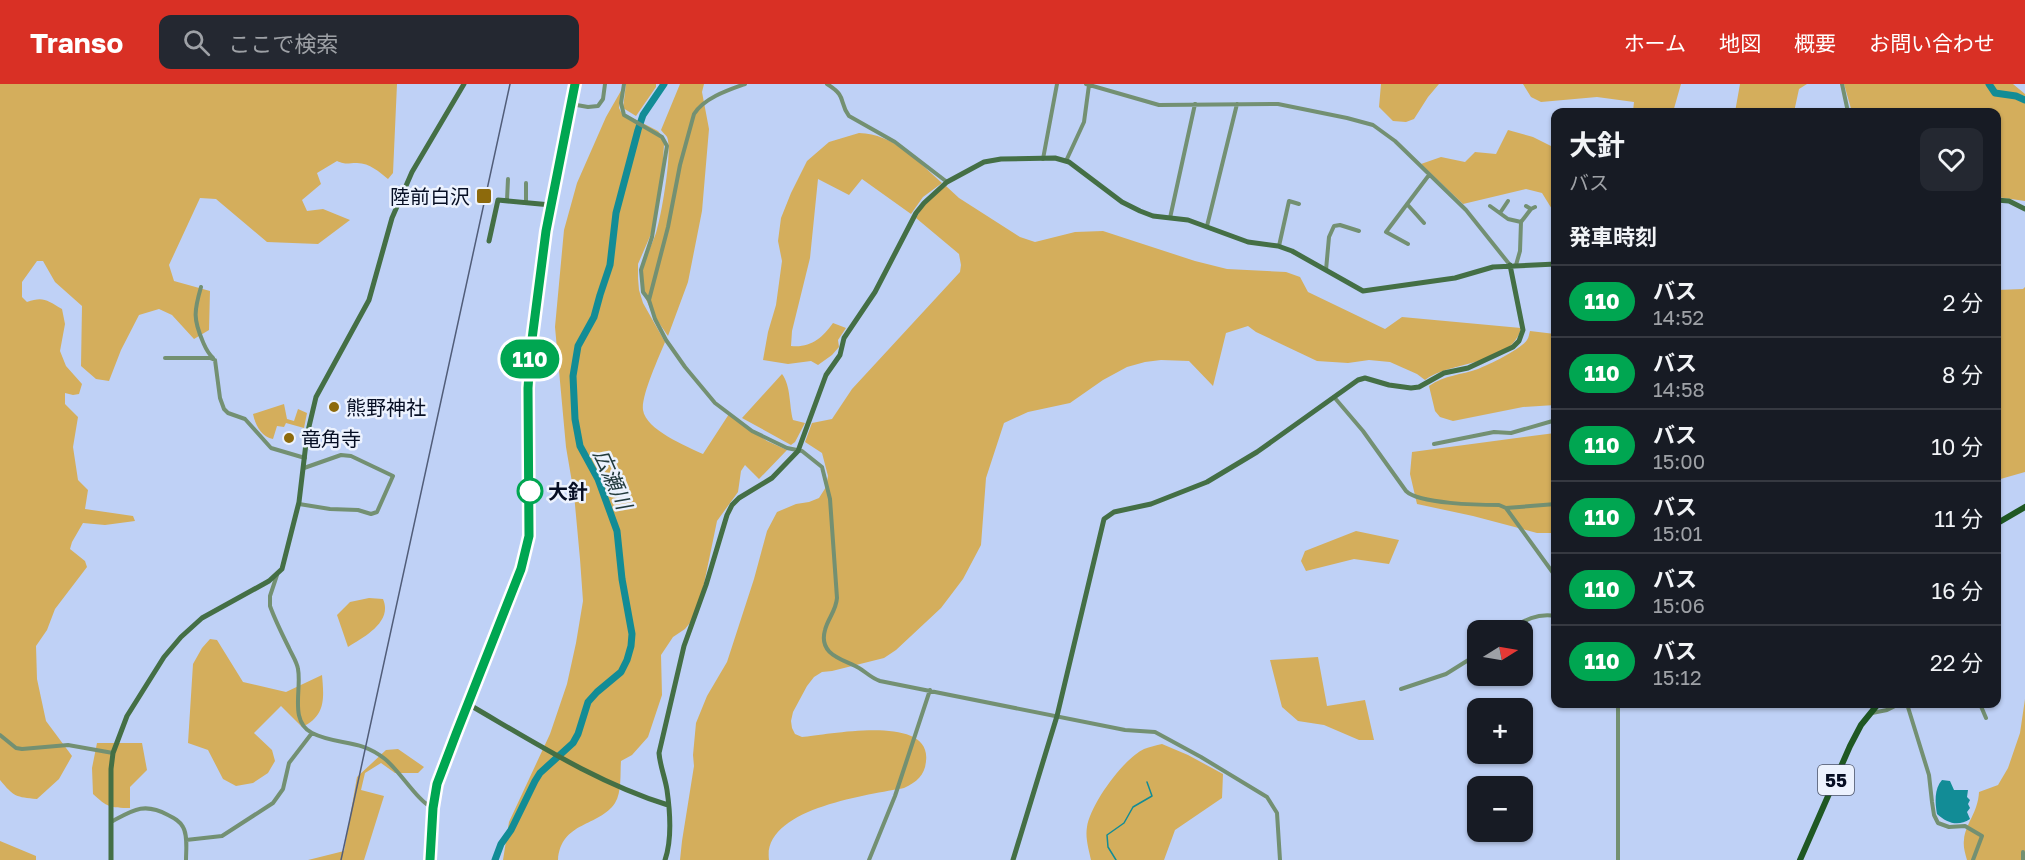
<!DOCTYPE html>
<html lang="ja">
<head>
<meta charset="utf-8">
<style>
	:root { --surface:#171b24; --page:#242831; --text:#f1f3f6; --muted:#9ea1a6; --line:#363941; --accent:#d93025 }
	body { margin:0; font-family:"Golos Text","Noto Sans JP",sans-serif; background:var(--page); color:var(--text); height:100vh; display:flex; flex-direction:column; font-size:22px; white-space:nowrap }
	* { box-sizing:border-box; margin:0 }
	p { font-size:20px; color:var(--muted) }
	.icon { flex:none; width:33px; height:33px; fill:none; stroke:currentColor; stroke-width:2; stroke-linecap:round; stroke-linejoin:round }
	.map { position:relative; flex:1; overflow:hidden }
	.drawer { position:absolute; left:1551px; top:24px; width:450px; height:600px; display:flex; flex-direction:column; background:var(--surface); border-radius:12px; box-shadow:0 2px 4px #0004 }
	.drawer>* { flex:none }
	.badge { padding:0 12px; border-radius:20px; font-size:21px; line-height:39px }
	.needle { width:39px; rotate:79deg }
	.tools { position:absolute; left:1467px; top:536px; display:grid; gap:12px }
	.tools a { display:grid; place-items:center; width:66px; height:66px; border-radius:12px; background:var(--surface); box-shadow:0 2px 4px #0004; font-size:30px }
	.map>.badge { position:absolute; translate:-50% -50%; box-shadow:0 0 0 3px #fff }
	h2 { padding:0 18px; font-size:22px; line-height:54px }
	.round { display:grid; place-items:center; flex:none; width:63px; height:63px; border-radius:12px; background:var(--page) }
	.headline { display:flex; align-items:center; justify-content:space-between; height:102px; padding:0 18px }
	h1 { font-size:28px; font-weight:700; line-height:45px }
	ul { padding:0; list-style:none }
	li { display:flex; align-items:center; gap:18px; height:72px; padding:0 18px; border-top:2px solid var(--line) }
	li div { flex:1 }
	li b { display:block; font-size:22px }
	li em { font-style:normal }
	li .badge { min-width:66px; font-weight:700; text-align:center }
	header { display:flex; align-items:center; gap:36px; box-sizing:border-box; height:84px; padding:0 30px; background:var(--accent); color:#fff }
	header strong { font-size:28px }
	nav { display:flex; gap:33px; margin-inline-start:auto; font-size:21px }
	.search { width:420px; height:54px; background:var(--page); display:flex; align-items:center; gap:15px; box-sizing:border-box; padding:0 21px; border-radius:12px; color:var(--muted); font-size:22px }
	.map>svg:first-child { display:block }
</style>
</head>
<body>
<header>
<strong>Transo</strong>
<div class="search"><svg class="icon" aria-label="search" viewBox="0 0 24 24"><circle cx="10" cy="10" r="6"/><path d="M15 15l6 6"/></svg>ここで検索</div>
<nav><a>ホーム</a><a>地図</a><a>概要</a><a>お問い合わせ</a></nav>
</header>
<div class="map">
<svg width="2025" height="776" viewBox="0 0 2025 776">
	<rect width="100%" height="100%" fill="#bfd1f6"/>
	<!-- green -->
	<path fill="#d4ae5c" d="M0,0H397L393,89L388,95C379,88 370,79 357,79C347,79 347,81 337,77L317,89L321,100L302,116L307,127L323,125L350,136L318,160L267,158L216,115L200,114L169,181L174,197L210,207L209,246L194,255L172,231L159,225L139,231L121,266L109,297L96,295L81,282L82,222L55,198L43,177H37L22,198V213L27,218C43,212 47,216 62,225L65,240L60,267L66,282L82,300L79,310L73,311L65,309V320L78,333L73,363L78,396L88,406L85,425L133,432L135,437L105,441L83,439L72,458L70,465L85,477L87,483L55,525L47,546L36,562L37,595L46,637L72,672L59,695L37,715C16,713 14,713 0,696Z
		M626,0H656V3L636,32L623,24Z
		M680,0H704L702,8L709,45L702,127L688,198L668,252C657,236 643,217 642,198C641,180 650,166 656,149C661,134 673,66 667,53C666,51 663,49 661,46Z
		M1381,0H1439L1428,13L1414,35L1406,38L1393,37L1379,23Z
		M1523,0H1681L1673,28H1635L1633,27L1634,18L1597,13L1541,18L1531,13Z
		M1740,0H1807L1799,5L1794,28H1735Z
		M1844,0H2013L2025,10V117L1997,113L1996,28H1852Z
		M622,5L619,24L621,28L658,47L663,53L664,61L661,105L651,150L638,180V194L639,206L643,219L665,258C659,273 641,312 643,326C646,346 686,362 703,370L729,330L767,357L787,366L759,395L745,381L741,387L738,408L717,437L698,529L685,545L673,553L661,571L662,611L648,653L632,671L621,677C620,689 622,708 615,719C599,743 561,737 558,776H503L509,738L550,650L567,600L576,559L583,517L580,475L574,410L566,363L555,243L564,146L577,99L606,33Z
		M1508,46L1533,53L1555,64V130L1542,109L1526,105L1463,120L1421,80L1441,73L1465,78L1475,68L1496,70Z
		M859,49C894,50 917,77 942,99L923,113L911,130L862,95L849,111L818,95L810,174L792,247L791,262C811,264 822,254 833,239L846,244L838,256L839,263L832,271L818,281L811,277L788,280L763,276L768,248L776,221L782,177L778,157L781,134L791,109L807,77L829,58Z
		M946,102L959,114L1020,153L1035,158L1075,148L1103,147L1195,177L1227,185L1286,188L1300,193L1308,208L1385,245L1402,233L1521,244C1512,282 1452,276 1425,296L1417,290L1390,278L1369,276L1348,279L1317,277L1256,248L1248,242L1226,249L1213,302L1189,277L1161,276L1145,278L1127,283L1103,296L1070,319L1028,328L1004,339L986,394L981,461L963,495L941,524L896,566L884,574L832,587L822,588L814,593L807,602L793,628L791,637L792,644L795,650L802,653C827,651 932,629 926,677C925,691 917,698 904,704C869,711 762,724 769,776H680L682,757L694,682L693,671L696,639L707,612L727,578L754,495L767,447L777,428L796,420L809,418L819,414L826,403L828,392L822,369L805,358L812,339L832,335L852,305L960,188L961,181L959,170L916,134L927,116Z
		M2025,203V388L1997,396V206L2023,205Z
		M1530,247L1555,250V321L1523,323L1453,337L1440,333L1435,327L1429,302C1445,291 1461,291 1478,285C1490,280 1520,266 1527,256C1529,253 1529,250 1530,247Z
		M782,290C791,302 789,321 793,336L805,339L795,358L791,361L742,334Z
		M284,320L287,335L294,337L298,325L307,329L304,344L286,339L284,343L277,342L273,355C261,353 255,340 253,330Z
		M1555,349V449H1537L1473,432L1417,420L1410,390L1412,368Z
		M1356,447L1399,456L1389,480L1354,475L1306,487L1301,477L1305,467Z
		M369,514L383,515C393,538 364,553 348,563L337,531L350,518Z
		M210,555L217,556L243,598L286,608L322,591C324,614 326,632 302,643L281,622L254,649L272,666L275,677L268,689L253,699L236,702L223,695L208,666L188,659L193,580L202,564Z
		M1318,573L1327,622L1365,616L1374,656H1359L1324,641L1298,637L1282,623L1270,576Z
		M2025,615V776H1967C1965,769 1963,762 1964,756C1965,740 1978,729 1979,708L1998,701L2008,684L2020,649Z
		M97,659H142L147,686L130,703V724C110,724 107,723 93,710L92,684Z
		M1162,660L1188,671L1223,690L1222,714L1175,746L1164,776H1091C1089,766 1085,754 1087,743C1090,721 1123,675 1144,665C1150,663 1156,661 1162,660Z
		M398,665L424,683L418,689H395L381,679L365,689L361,706L384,712L364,776H308L344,767L357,693L386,666Z
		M0,757L36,772V776H0Z"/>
	<!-- water -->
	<path fill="#128c96" d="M1942,696L1950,697L1954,706H1968L1967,713L1970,716L1968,720L1970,724L1967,728L1970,735C1958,743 1947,739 1937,730C1935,719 1934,705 1942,696Z"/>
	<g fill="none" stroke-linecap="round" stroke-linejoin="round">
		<!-- stream -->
		<path stroke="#128c96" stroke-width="1.5" d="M1116,776L1108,763L1107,751L1124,739L1133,723L1152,712L1147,698"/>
		<!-- river -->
		<path stroke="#128c96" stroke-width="7" d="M1989,0L1995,9L2016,12L2025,16
			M495,776L501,760L511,746L535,697L540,689L573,659L578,650L588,618L597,608L621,588L627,576L631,562L632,550L622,495L617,447L598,395L580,362L575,335L573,292L578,262L594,233L600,211L610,181L616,129L638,46L643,31L664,0"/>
		<!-- street -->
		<path stroke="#739072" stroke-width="4" d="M624,0L621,19L624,31L662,53L667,62L652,153L641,186L643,208L649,216L655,235L666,256L685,283L715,319L752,347L787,364L802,367L822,383L830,415L837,514C836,527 828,534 825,546C818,571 843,575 859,584C866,588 871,594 880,597L1125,646L1155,648L1201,673L1267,713L1277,729L1280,776
			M827,0C848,13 838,17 849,32L895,58L947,98
			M1086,0L1159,21L1278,20L1347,34L1373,41L1395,57L1466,126L1510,181
			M1842,0L1848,28
			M571,20L588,23L598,22L603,15L605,0
			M1043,75L1057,0
			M1066,77L1084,38L1089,1
			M526,99V118
			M507,116L508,95
			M1407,120L1424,139
			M1490,122L1508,135L1521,138
			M1526,122L1531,125L1535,123
			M1500,129L1508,117
			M1170,134L1195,20
			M1207,142L1237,20
			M1408,160L1386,148L1429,91
			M1279,162L1289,117L1299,120
			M1516,181L1520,167L1521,138L1531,125
			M1326,186L1329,153L1334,142L1340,141L1359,147
			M201,203C194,227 193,235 203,258C206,265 207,268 213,274
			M649,216L668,143L680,81L694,30C704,14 728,6 745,0
			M165,274H210L215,276L220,314L224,325L228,329L245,335L271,364L305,374
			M1334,313L1363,347L1406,407C1419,420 1480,421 1499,421L1506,424L1556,420
			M1434,360L1494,348L1511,349L1556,336
			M299,420L330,425L358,426L371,430L377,428L393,392L351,372L341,371L304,384
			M1506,424L1556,493
			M277,491L270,512V522C275,536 282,550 289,564C292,571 297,578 298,585C302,605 289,637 312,649C338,662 359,654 385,675C399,686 419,719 433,724
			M1509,546C1525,536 1536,529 1556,532
			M1401,605L1446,590L1478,570
			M1907,620L1929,691L1932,718L1934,731L1938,739L1949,743L1965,742L1982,752L1973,776
			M1980,620L1986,634
			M1872,629L1887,626L1899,620
			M0,651L16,664L22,665L68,661L113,669
			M111,738C133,726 144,718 168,731C174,734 180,737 183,743C188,752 186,766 186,776
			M186,756L222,752L273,719L283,705L289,679L312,649
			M2023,768V776
			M869,776L895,712L930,606
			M1618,776V620"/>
		<!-- secondary -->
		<path stroke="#446f45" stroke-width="5" d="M1996,116L2009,117L2025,125
			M489,157L498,116L551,121
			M468,620C532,657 597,699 668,721
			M111,776V685L113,669L127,632L164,573L181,553L202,534L269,497L282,485L299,418L307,351L316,313L369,216L392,134L412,88L464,0
			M665,776C672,756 670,727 667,706C665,693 660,682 659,669L684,562L706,501L727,431L732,421L739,414L772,394L798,367L826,291L840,271L844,254L875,208L916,129L924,119L947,98L984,78L1001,75L1055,74L1069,78L1122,118L1140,127L1153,132L1188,136L1248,158L1278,162L1292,167L1363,207L1455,194L1493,183L1556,180
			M1013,776L1057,632L1104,435L1114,428L1151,420L1207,398L1257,368L1358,296L1365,294L1389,301L1411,304L1419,303L1444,289L1468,284L1513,263L1519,257L1523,246L1510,181"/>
		<!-- primary -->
		<path stroke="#1f5823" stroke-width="6" d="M1996,440L2025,423
			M1800,776L1850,662L1861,641L1878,620"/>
		<!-- highway -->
		<path stroke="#094110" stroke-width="7" d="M430,776L433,724L437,701L527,466L530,424L528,321L531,263L546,147L575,0"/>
		<!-- rail -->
		<path stroke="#515d79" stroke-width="1.5" d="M341,776L510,0"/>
	</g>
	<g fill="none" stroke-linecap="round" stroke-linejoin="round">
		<!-- line casing -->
		<g stroke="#fff" stroke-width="14">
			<path id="line" d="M430,776L433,724L437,700L456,650L521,485L529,452L528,304L531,263L546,147L575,0"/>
		</g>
		<!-- line -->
		<use href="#line" stroke="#00a651" stroke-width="9"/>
	</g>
	<!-- markers -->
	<g fill="#8d6a0c" stroke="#ecf2fe" stroke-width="2">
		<rect x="476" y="104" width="16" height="16" rx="3"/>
		<circle cx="334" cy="323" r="6"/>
		<circle cx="289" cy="354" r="6"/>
	</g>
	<circle fill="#fff" stroke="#00a651" stroke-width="3" cx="530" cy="407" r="12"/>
	<g text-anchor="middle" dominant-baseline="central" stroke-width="5" stroke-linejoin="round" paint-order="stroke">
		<!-- shield labels -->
		<rect fill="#ecf2fe" stroke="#4b5265" stroke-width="1.5" x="1818" y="681" width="36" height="30" rx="4.5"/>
		<g font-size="18" font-weight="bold" fill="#060e23">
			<text x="1836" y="696">55</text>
		</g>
		<!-- poi labels -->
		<g font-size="20" fill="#060e23" stroke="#ecf2fe" text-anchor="start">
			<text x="470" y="112" text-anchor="end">陸前白沢</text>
			<text x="346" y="323">熊野神社</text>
			<text x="301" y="354">竜角寺</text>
		</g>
		<!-- stop labels -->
		<g font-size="20" font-weight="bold" fill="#060e23" stroke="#ecf2fe" text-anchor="start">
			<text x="548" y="407">大針</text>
		</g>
		<!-- water labels -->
		<g font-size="21" font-style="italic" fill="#233b3d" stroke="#ecf2fe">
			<text transform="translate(613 395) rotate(66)">広瀬川</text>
		</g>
	</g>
</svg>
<div class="tools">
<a><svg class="needle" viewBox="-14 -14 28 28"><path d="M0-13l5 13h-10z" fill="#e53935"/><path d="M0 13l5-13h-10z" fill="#9ea1a6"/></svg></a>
<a>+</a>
<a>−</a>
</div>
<b class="badge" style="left:530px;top:275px;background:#00a651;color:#fff">110</b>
<section class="drawer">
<div class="headline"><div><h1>大針</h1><p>バス</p></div><a class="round"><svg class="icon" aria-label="heart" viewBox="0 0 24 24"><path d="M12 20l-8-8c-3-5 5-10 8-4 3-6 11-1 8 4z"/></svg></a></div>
<h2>発車時刻</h2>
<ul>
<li><span class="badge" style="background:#00a651;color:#fff">110</span><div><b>バス</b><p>14:52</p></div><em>2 分</em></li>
<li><span class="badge" style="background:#00a651;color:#fff">110</span><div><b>バス</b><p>14:58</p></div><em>8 分</em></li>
<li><span class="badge" style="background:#00a651;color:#fff">110</span><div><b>バス</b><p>15:00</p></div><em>10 分</em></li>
<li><span class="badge" style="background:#00a651;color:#fff">110</span><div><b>バス</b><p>15:01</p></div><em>11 分</em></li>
<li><span class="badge" style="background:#00a651;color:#fff">110</span><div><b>バス</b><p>15:06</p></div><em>16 分</em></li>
<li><span class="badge" style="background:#00a651;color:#fff">110</span><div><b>バス</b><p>15:12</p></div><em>22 分</em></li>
</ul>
</section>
</div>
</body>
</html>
